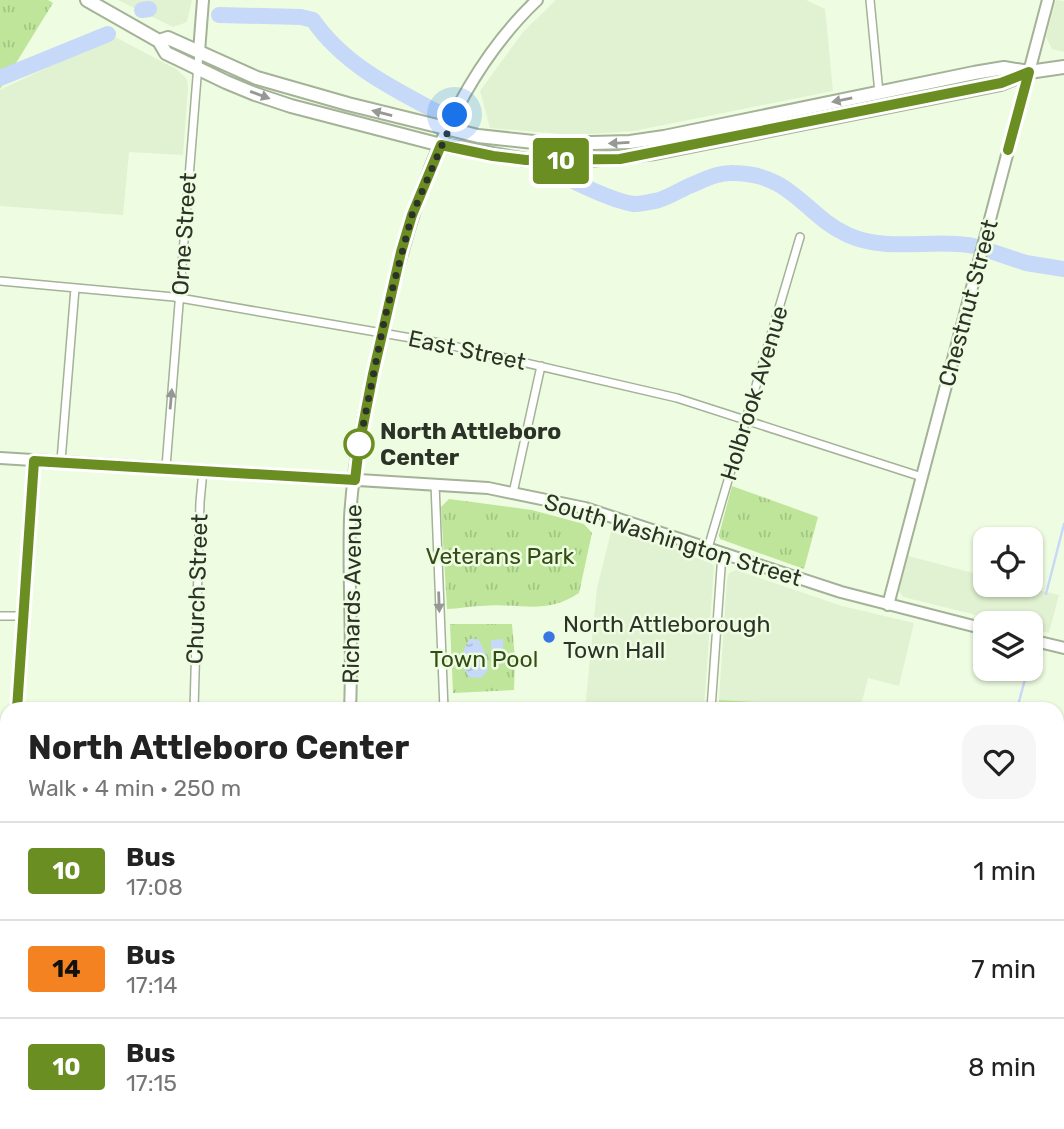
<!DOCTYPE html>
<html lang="en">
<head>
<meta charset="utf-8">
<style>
	:root { --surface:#fff; --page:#f6f6f6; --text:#222; --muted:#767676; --line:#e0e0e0 }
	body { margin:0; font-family:Rubik,sans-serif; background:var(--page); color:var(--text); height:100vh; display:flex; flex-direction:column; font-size:26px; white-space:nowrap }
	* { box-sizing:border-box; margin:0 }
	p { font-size:23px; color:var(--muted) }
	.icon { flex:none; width:38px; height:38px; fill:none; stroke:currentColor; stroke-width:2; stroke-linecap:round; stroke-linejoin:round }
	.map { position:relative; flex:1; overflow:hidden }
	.details { position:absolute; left:0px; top:702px; width:1064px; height:429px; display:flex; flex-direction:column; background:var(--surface); border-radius:21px 21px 0 0; box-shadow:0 2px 5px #0004 }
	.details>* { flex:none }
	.badge { padding:0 14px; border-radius:5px; font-size:24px; line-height:46px }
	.controls { position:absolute; left:973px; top:527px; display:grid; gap:14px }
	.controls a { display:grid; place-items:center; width:70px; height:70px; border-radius:14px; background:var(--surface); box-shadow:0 2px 5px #0004; font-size:35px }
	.you { position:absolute; width:35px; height:35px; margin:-18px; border:5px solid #fff; border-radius:50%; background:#1a73e8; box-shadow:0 0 0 10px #1a73e833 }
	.map>.badge { position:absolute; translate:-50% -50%; box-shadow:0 0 0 4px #fff }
	.round { display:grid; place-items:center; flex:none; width:74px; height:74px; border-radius:21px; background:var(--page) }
	.headline { display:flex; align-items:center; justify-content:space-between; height:119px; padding:0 28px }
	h1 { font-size:33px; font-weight:700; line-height:52px }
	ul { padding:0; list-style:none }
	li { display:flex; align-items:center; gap:21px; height:98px; padding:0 28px; border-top:2px solid var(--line) }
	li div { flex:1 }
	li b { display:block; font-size:26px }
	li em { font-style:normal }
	li .badge { min-width:77px; font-weight:700; text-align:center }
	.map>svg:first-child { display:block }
</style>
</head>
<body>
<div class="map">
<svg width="1064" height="1129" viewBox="0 0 1064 1129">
	<defs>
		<pattern id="grass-tufts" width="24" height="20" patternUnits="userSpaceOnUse" patternTransform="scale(1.75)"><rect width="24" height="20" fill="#bee599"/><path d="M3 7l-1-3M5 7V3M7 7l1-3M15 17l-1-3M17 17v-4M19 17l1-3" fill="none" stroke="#a3c584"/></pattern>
		<pattern id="water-ripples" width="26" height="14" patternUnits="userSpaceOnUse" patternTransform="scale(1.75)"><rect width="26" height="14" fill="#c7d9f8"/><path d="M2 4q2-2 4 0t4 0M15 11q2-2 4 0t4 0" fill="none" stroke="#abbbd5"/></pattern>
	</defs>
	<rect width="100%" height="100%" fill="#eefde1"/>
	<!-- built -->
	<path fill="#e0f2d1" d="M118,0H192L187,22L173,27Z
		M556,0H806L825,9L833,91L634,131L573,135L490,128L480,91L523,32Z
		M1056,0L1064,1V52L1052,49L1046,37Z
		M113,36L176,69L187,79L188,89L183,155L129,152L123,215L0,206V90Z
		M611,532L678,550L714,565L704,709H585L597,588Z
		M908,556L985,576V584L1018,585L1059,595L1049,633L1031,628V623H1009L903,597L899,590Z
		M736,570L842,606L914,623L899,686L868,678L860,709H813L782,703L719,700L727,579L729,573Z"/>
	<!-- grass -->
	<path fill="url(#grass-tufts)" d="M0,0H48L53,3L0,89Z
		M732,486L818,517L804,569L720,539L719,535Z
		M449,499L532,510L584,524L592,533L579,593C545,616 518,602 481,606C469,606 459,609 447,609L441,507Z
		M450,624H512L515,659L514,690L453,693Z
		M719,700L782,703L813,709H718Z"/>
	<!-- water -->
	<path fill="url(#water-ripples)" d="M470,639H478L487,656L488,670L482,677L471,678C459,668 461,650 470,639Z
		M503,639L504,664H492L491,640Z"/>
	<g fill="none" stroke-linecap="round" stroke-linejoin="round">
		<!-- stream -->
		<path stroke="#c7d9f8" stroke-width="2.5" d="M1046,594L1064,524
			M1031,659L1032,655
			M1017,709L1028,668"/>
		<!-- river -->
		<path stroke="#c7d9f8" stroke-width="16" d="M142,10L149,9
			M219,15L301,17L313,20C343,64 392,88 437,112
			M0,78L108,34
			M555,171C573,182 613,201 634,204C640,204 649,202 655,201C666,199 678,191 689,186C704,180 718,172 734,173C793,174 804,215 848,235C888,253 933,238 974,246
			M993,252L1026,263L1064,269"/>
		<!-- street casing -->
		<g stroke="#a4b298" stroke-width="10">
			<path id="street" d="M870,0L879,93
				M0,281L174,297L440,343L677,398L922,477
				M61,461L75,288
				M166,467L199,52
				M435,484L444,709
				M513,493L541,366
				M708,548L800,237
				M0,616H24
				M194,709L200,502L203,470
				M711,709L722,554
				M1057,1003H1064
				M1057,1071L1064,1022
				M979,1129L980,1124"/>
		</g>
		<!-- secondary casing -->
		<g stroke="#a4b298" stroke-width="14">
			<path id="secondary" d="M199,52L203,0
				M0,458L488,488L585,508L841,592L985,629
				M888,605L1048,0
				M1031,640L1064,648
				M17,709L34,461
				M350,709C353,645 348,582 350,518C353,464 365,409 377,356C405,230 440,92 537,0
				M1057,1123L1064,1124
				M52,1129L121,1124"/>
		</g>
		<!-- primary casing -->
		<g stroke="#a4b298" stroke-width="16">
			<path id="primary" d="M87,0L159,41L166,53L226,82L255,94L291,106L441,145L526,160H591L655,153L1001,84L1029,72
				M159,41L168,38L257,78L348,104L478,136L553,144L630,142L664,137L974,73L1004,68L1029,72L1064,67"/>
		</g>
		<!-- street -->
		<use href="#street" stroke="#fff" stroke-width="7"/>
		<!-- secondary -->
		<use href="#secondary" stroke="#fff" stroke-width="10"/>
		<!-- primary -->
		<use href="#primary" stroke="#fff" stroke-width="12"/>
	</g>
	<!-- one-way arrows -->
	<defs><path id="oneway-solid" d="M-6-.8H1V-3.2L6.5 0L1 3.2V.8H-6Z" transform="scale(1.75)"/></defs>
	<g fill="#969893">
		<use href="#oneway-solid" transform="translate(260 95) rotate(20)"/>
		<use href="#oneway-solid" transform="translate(842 100) rotate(168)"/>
		<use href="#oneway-solid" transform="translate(382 113) rotate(-166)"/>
		<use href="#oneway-solid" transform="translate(619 143) rotate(177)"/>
		<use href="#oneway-solid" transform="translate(171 399) rotate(-85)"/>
		<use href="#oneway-solid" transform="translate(439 602) rotate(88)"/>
	</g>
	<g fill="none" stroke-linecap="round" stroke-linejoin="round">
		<!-- line casing -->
		<g stroke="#fff" stroke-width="16">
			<path id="line" d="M17,709L34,461L355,480L359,446L373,374L401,252L412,215L441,145L493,156L526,160L620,159L1001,83L1029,72L1008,150"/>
		</g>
		<!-- line -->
		<use href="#line" stroke="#6b8e23" stroke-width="10"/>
		<!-- walk -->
		<path stroke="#2c3227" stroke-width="7" stroke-dasharray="0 12.6" d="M359,444V446L385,317L412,215L455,115"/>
	</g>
	<!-- markers -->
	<circle fill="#fff" stroke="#6b8e23" stroke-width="3.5" cx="359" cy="444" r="14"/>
	<circle fill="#3876e5" stroke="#eefde1" stroke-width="2.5" cx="549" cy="637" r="7"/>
	<g text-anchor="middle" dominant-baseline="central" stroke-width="5" stroke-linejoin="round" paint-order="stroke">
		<!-- street labels -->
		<g font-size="23" fill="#2c3227" stroke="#eefde1">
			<text transform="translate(184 234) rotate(-86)">Orne Street</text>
			<text transform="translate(968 303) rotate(-75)">Chestnut Street</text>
			<text transform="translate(467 350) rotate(12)">East Street</text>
			<text transform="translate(754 393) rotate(-73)">Holbrook Avenue</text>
			<text transform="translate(673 540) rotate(17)">South Washington Street</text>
			<text transform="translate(197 589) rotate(-88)">Church Street</text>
			<text transform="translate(352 594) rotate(-89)">Richards Avenue</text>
		</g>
		<!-- stop labels -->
		<g font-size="23" font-weight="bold" fill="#2c3227" stroke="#eefde1" text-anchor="start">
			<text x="380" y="431">North Attleboro<tspan x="380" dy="26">Center</tspan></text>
		</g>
		<!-- park labels -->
		<g font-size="23" fill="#344d15" stroke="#eefde1">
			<text x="500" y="556">Veterans Park</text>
			<text x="484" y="659">Town Pool</text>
		</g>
		<!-- poi labels -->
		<g font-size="23" fill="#2c3227" stroke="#eefde1" text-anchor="start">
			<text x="563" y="624">North Attleborough<tspan x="563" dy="26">Town Hall</tspan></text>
		</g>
	</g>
</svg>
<div class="controls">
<a><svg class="icon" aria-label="locate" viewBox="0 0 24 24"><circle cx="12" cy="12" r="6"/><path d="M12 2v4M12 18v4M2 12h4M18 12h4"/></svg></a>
<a><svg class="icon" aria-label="layers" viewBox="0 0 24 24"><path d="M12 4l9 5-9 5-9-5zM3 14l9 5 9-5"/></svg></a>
</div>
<div class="you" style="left:455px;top:115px"></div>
<b class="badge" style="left:561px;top:161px;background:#6b8e23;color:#fff">10</b>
<section class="details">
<div class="headline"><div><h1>North Attleboro Center</h1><p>Walk · 4 min · 250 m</p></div><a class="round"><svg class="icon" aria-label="heart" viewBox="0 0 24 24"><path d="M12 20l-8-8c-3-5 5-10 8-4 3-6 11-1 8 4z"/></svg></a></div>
<ul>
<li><span class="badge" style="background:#6b8e23;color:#fff">10</span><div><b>Bus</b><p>17:08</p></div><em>1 min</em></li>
<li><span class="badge" style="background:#f58220;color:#111">14</span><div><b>Bus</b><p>17:14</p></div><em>7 min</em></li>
<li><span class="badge" style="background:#6b8e23;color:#fff">10</span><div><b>Bus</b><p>17:15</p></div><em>8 min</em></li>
</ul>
</section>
</div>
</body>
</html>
